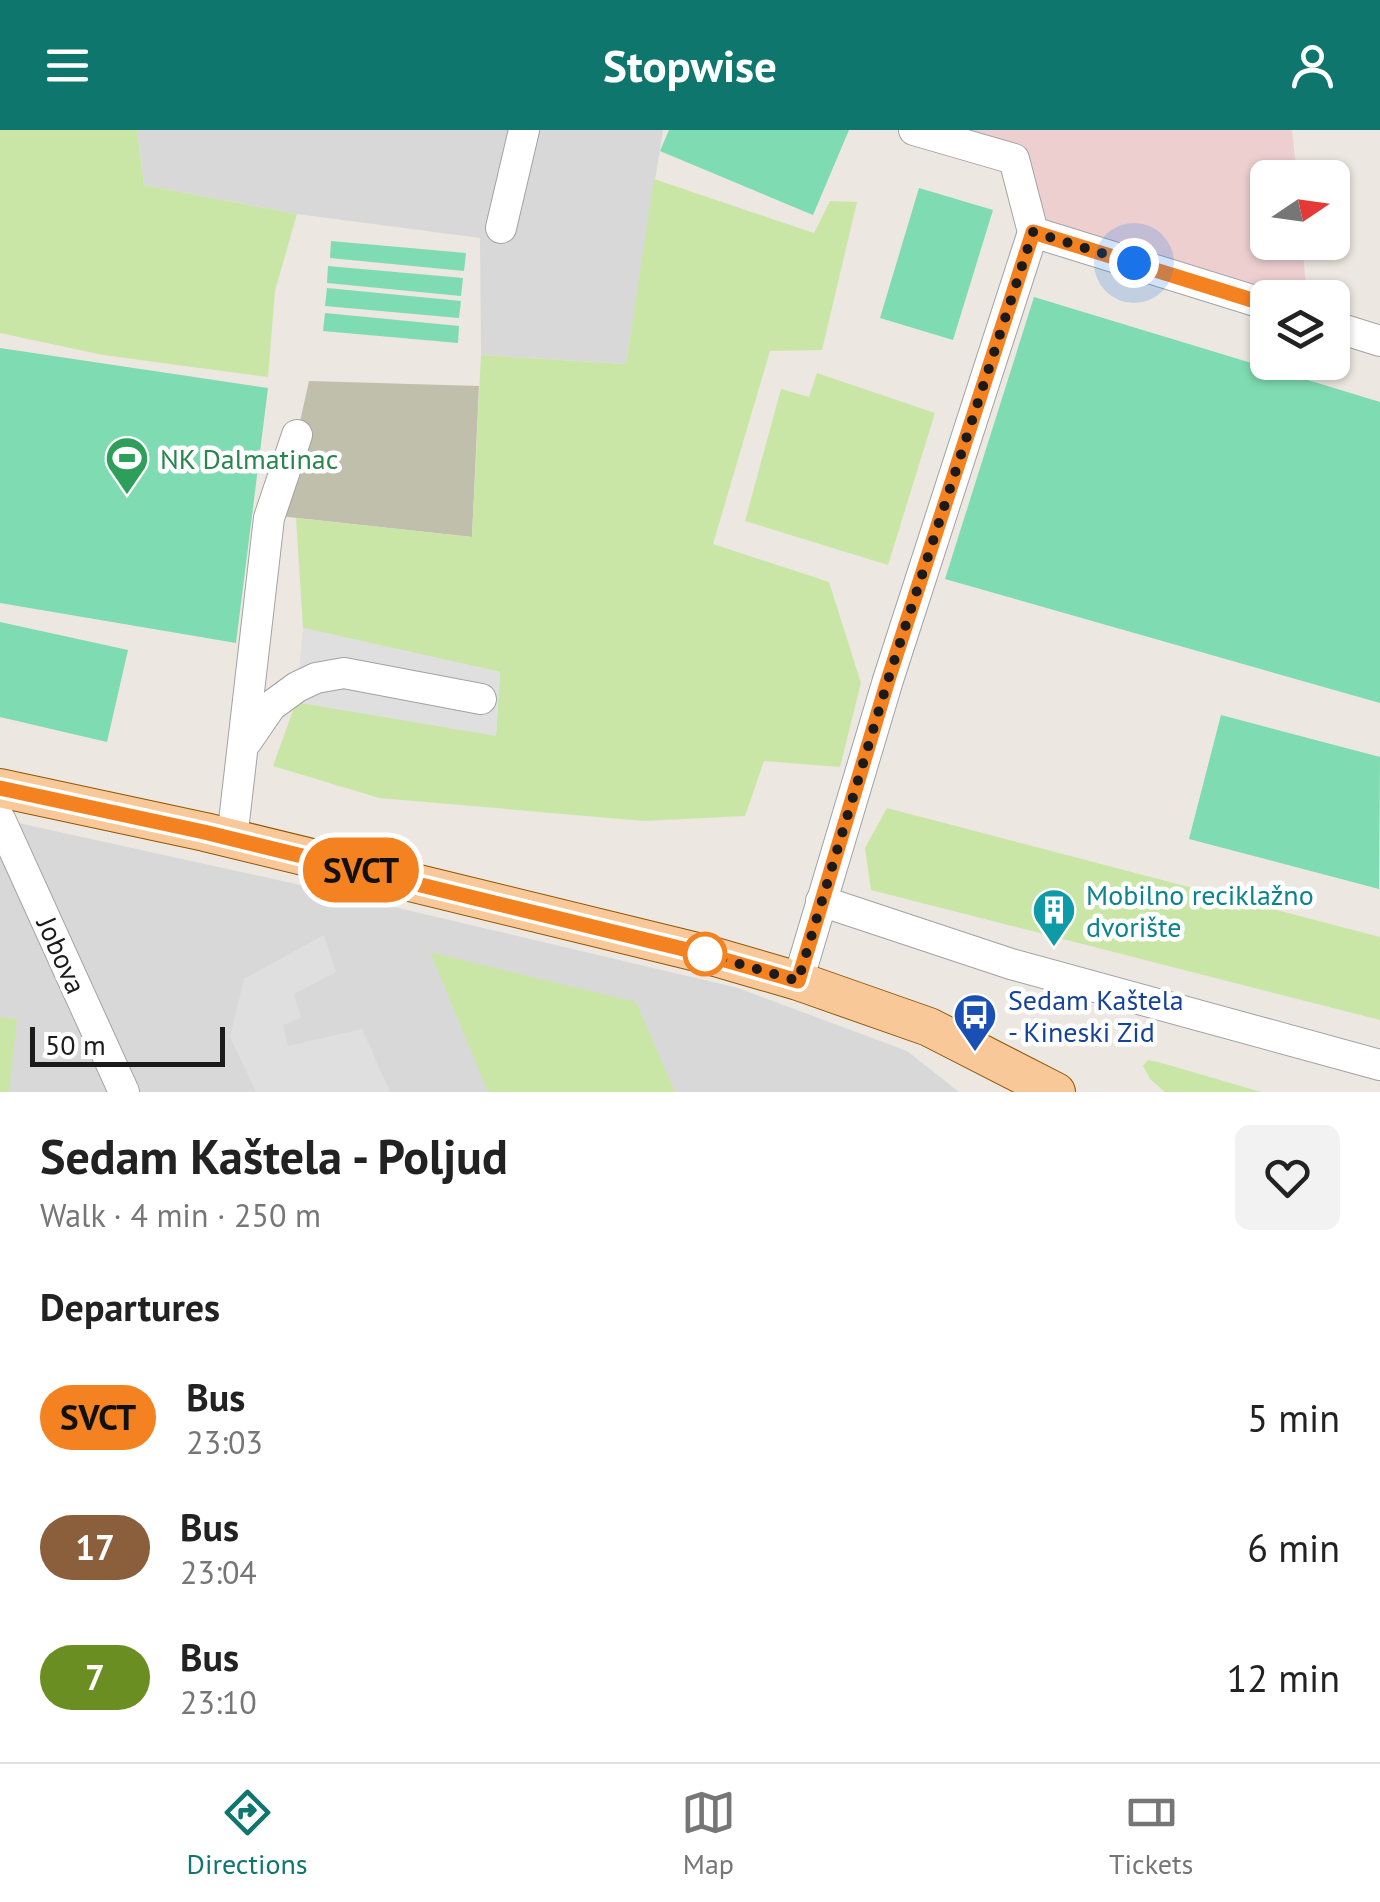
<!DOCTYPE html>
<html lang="en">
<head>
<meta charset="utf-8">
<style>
	:root { --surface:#fff; --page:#f2f2f2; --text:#222; --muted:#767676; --line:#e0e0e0; --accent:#0f766e }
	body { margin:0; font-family:"PT Sans",sans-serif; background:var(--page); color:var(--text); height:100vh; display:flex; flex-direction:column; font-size:38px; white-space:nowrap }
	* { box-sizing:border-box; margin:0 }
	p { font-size:32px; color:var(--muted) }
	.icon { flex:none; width:55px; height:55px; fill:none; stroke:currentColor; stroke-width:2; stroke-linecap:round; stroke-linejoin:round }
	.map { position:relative; height:962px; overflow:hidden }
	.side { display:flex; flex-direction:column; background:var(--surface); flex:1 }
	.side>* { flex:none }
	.badge { padding:0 20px; border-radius:32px; font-size:35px; line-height:65px }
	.needle { width:65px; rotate:77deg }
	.fabs { position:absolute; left:1250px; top:30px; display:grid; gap:20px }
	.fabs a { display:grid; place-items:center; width:100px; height:100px; border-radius:15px; background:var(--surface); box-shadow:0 2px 8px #0004; font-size:50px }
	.scale { position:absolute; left:30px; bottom:25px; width:195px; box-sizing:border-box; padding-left:10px; border:5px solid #1b1b1b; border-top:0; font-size:28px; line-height:35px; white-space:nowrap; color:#1b1b1b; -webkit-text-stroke:8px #fff; paint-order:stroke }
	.you { position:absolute; width:50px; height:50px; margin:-25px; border:8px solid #fff; border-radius:50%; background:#1a73e8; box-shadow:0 0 0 15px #1a73e833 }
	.map>.badge { position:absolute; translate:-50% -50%; box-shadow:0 0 0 5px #fff }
	h2 { padding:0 40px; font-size:38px; line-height:90px }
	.round { display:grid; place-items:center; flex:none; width:105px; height:105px; border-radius:15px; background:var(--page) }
	.headline { display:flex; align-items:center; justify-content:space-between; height:170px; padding:0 40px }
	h1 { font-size:48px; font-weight:800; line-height:75px }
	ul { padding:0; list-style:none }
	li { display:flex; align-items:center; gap:30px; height:130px; padding:0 40px }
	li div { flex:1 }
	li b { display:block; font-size:38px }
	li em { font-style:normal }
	li .badge { min-width:110px; font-weight:700; text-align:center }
	header { display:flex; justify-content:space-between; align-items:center; height:130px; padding:0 40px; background:var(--accent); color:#fff; font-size:45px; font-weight:800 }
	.dock { display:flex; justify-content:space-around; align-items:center; height:140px; border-top:2px solid var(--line); background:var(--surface); font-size:28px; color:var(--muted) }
	.dock a { display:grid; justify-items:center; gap:5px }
	.dock .on { color:var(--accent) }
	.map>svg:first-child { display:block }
</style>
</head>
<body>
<header><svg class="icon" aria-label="menu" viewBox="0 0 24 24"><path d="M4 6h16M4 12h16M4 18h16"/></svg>Stopwise<svg class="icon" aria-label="person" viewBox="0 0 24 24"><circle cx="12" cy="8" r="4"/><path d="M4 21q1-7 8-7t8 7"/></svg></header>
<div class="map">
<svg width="1380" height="962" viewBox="0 0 1380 962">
	<rect width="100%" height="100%" fill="#ece7e0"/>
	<!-- residential -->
	<path fill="#d9d8d8" d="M137,0H663L626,234L481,225L480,108L297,84L144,55Z
		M0,689L305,756L738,858L907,921L959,962H0Z"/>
	<!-- commercial -->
	<path fill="#edcfd0" d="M962,0H1292L1297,47L1268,48V112L1302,113L1307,167L1268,168L1044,95L1022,23Z"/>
	<!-- construction -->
	<path fill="#c0bfac" d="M309,251L479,256L472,407L279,386Z"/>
	<!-- grass -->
	<path fill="#cae6a6" d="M0,0H137L144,55L297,84L275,161L268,247L103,225L0,203Z
		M654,49L814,103L830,71L857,72L822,220L770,221L713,414L829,452L861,553L840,637L764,631L745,686L644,691L379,668L273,636L296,572L496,605L500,542L303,498L296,388L472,407L481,225L626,234Z
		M817,243L935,283L888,435L745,391L781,259L809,267Z
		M887,678L1380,807V890L871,760L865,718Z
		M430,822L636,872L675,962H488Z
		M0,887L17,889L9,962H0Z
		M1148,930L1162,933L1261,962H1165L1150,949L1143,936Z"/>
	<!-- pitch -->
	<path fill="#7fdbb1" d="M669,0H849L813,85L660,21Z
		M919,58L993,80L953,210L880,188Z
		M331,111L466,123L464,141L330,128Z
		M328,136L463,148L461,166L327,153Z
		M327,158L461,171L459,188L325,176Z
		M1034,167L1380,272V573L945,449Z
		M325,183L459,196L458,213L323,201Z
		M0,218L268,258L236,513L0,473Z
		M0,492L128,520L107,612L0,587Z
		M1221,585L1380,627L1379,759L1189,709Z"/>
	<!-- parking -->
	<path fill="#dfdfdf" d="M303,498L500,542L496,606L296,572Z
		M324,805L336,842L294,864L301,888L283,895L288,916L362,899L390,962H256L230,907L244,849Z"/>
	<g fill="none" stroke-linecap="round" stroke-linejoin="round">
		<!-- minor casing -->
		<g stroke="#a2a2a2" stroke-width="32">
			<path id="minor" d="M914,0L1014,29L1033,102
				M501,98L524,0
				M1332,196L1380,211
				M247,611L271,576L297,557L316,548L344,543L481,569
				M0,689L124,962
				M232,709L269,388L297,305
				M821,771L1011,834L1380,935
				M798,851L888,550L1033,102L1268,175"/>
		</g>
		<!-- major casing -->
		<g stroke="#8e5603" stroke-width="40">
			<path id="major" d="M0,658L205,702L705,824L798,851L929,897L1056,962"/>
		</g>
		<!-- minor -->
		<use href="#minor" stroke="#fff" stroke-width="30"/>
		<!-- major -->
		<use href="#major" stroke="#f9c898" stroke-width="38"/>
	</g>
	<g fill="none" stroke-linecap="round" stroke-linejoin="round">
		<!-- line casing -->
		<g stroke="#fff" stroke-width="22">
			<path id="line" d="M0,658L204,702L704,824L798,851L888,550L1033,102L1268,175"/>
		</g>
		<!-- line -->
		<use href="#line" stroke="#f58220" stroke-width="15"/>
		<!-- walk -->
		<path stroke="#1b1b1b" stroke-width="10" stroke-dasharray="0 18" d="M705,824L798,851L888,550L1033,102L1134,133"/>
	</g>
	<!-- icons -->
	<defs>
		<g id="stadium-pin" transform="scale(2.25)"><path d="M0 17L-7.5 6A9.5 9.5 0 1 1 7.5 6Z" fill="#2e9e5b" stroke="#fff"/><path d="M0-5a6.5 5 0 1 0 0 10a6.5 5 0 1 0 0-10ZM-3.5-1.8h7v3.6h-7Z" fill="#fff"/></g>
		<g id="building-pin" transform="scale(2.25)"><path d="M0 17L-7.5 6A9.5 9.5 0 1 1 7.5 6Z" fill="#0f9aa8" stroke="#fff"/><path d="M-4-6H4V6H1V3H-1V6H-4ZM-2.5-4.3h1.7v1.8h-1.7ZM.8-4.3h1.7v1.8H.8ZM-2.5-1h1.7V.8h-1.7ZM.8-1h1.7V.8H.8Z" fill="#fff"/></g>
		<g id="bus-pin" transform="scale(2.25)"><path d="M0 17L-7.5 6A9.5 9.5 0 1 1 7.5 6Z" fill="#1a4fb4" stroke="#fff"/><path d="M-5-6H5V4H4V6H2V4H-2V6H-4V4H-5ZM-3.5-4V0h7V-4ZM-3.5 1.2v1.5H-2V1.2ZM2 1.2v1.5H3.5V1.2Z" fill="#fff"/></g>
	</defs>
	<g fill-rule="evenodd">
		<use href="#stadium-pin" x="127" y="328"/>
		<use href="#building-pin" x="1054" y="780"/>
		<use href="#bus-pin" x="975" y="885"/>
	</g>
	<!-- markers -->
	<circle fill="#fff" stroke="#f58220" stroke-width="5" cx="705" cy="824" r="20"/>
	<g text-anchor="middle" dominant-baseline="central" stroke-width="9" stroke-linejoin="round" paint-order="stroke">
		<!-- leisure labels -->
		<g font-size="28" fill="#27864d" stroke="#fff" text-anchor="start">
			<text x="160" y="328">NK Dalmatinac</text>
		</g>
		<!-- culture labels -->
		<g font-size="28" fill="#0d838f" stroke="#fff" text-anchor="start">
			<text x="1086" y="764">Mobilno reciklažno<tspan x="1086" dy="32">dvorište</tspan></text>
		</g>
		<!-- street labels -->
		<g font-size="28" fill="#1b1b1b" stroke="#fff">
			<text transform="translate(62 825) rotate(66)">Jobova</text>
		</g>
		<!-- transit labels -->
		<g font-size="28" fill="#164399" stroke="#fff" text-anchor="start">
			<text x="1008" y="869">Sedam Kaštela<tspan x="1008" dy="32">- Kineski Zid</tspan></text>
		</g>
	</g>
</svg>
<div class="fabs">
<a><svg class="needle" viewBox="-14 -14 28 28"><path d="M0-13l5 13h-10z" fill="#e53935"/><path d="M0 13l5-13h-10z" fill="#767676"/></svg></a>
<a><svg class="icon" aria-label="layers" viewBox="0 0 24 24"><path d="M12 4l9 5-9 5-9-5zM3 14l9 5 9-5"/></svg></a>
</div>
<div class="scale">50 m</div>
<div class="you" style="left:1134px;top:133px"></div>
<b class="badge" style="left:361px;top:740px;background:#f58220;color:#111">SVCT</b>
</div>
<section class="side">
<div class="headline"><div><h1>Sedam Kaštela - Poljud</h1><p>Walk · 4 min · 250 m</p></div><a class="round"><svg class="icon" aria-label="heart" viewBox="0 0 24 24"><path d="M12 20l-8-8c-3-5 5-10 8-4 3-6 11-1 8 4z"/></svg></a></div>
<h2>Departures</h2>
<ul>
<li><span class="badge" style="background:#f58220;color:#111">SVCT</span><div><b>Bus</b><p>23:03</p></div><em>5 min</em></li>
<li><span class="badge" style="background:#8b5e3c;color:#fff">17</span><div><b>Bus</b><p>23:04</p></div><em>6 min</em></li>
<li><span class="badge" style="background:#6b8e23;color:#fff">7</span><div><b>Bus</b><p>23:10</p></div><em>12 min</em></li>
</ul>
</section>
<nav class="dock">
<a class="on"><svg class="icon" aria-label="directions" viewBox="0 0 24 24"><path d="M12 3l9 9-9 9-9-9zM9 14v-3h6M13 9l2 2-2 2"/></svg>Directions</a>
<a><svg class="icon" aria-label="map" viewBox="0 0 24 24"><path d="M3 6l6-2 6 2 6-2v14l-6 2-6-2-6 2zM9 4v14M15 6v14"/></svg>Map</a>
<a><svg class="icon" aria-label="tickets" viewBox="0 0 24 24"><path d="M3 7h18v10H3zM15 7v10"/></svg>Tickets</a>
</nav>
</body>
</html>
